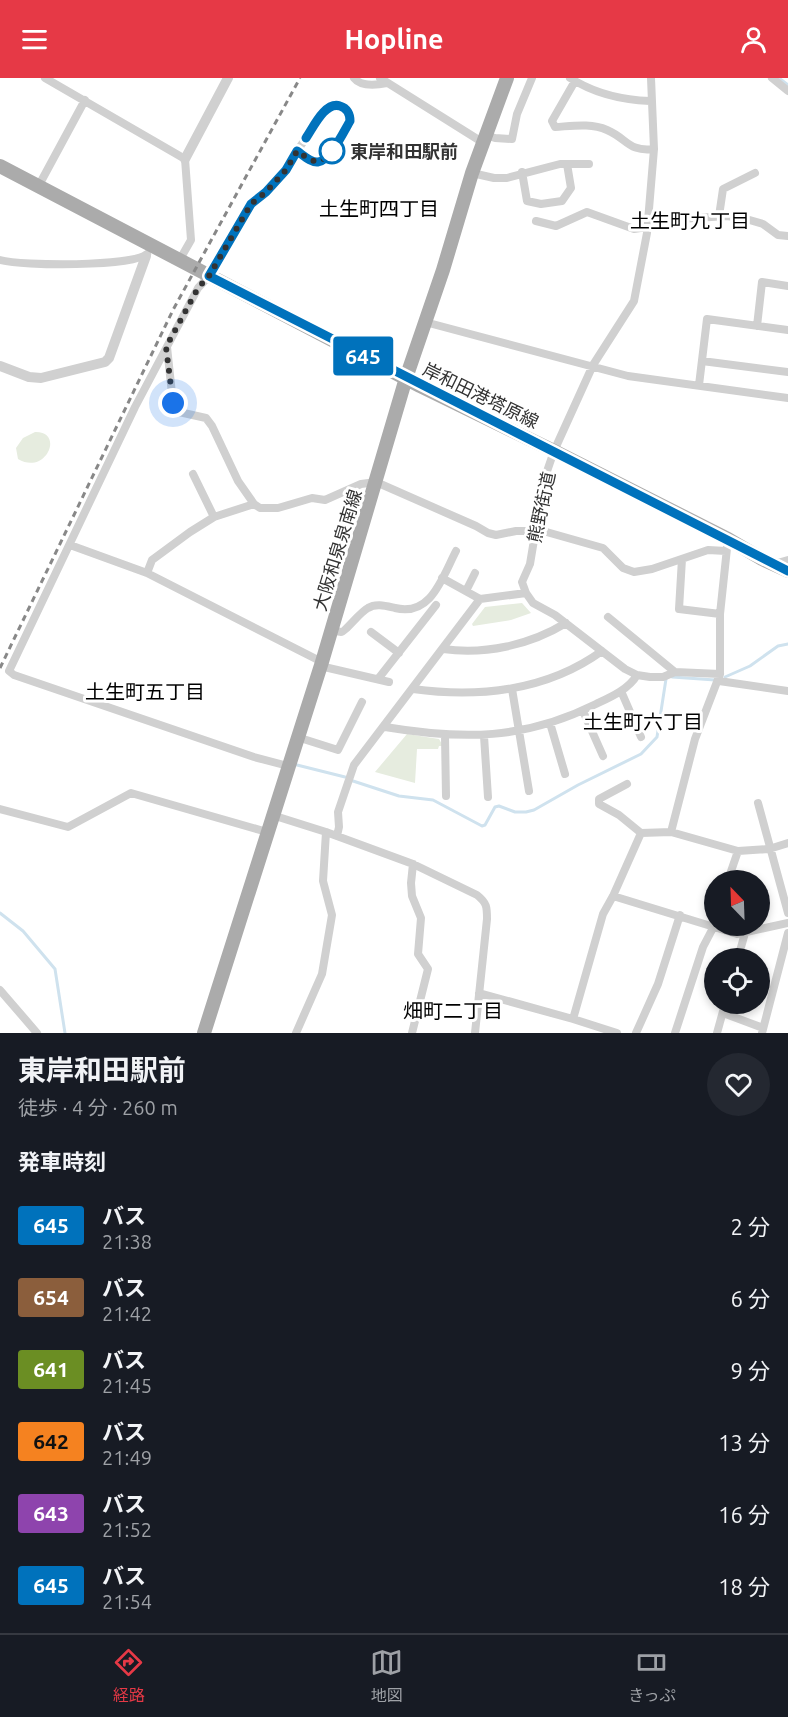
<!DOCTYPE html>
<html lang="ja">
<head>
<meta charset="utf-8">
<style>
	:root { --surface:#171b24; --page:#242831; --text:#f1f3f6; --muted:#9ea1a6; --line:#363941; --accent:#e63946 }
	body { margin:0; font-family:Ubuntu,"Noto Sans JP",sans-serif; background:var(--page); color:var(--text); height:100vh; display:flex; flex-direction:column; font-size:22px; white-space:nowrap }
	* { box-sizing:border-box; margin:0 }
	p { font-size:20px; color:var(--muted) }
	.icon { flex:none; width:33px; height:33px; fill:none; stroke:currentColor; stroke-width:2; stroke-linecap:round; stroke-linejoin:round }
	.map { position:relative; height:955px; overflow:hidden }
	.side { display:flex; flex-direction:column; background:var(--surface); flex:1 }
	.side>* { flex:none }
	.badge { padding:0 12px; border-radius:4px; font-size:21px; line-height:39px }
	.needle { width:39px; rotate:337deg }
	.tools { position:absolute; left:704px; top:792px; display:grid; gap:12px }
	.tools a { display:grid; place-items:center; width:66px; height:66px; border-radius:50%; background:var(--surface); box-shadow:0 3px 9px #0003; font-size:30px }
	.you { position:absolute; width:30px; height:30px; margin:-15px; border:4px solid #fff; border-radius:50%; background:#1a73e8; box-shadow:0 0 0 9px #1a73e833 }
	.map>.badge { position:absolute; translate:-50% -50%; box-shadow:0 0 0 3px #fff }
	h2 { padding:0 18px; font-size:22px; line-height:54px }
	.round { display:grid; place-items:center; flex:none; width:63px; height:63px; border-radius:32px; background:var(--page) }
	.summary { display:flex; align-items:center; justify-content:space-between; height:102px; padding:0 18px }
	h1 { font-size:28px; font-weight:700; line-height:45px }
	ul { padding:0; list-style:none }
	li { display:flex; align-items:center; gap:18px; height:72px; padding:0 18px }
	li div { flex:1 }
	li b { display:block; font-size:22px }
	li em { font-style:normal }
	li .badge { min-width:66px; font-weight:700; text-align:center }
	header { display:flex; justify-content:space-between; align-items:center; height:78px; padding:0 18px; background:var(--accent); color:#fff; font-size:27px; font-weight:700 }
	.dock { display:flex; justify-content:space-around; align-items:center; height:84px; border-top:2px solid var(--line); background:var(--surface); font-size:16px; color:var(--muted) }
	.dock a { display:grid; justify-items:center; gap:3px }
	.dock .active { color:var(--accent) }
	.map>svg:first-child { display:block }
</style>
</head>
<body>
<header><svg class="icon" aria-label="menu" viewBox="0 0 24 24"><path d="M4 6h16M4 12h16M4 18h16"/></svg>Hopline<svg class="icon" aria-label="person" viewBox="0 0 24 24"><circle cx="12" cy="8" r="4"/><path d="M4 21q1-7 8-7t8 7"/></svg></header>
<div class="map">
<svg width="788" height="955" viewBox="0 0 788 955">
	<rect width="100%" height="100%" fill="#fff"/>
	<!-- green -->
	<path fill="#e6ecdf" d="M35,354C65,353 46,398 18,381L16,370L23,360Z
		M522,525L531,535L511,542L473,548L472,546L485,529Z
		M407,656L439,661L443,668H439L438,671H417L415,705L375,694Z"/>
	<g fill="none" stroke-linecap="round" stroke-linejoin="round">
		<!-- stream -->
		<path stroke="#cfe2ee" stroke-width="3" d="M779,0L788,7
			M672,599L715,602
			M725,599L750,588L778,568L788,566
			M297,687L345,699
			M353,703L399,718L433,722L482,748L485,747L495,729L499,728L515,734H526L534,732L578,707L641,676L657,659L666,601
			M0,835L23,853L55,891L65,955"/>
		<!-- minor -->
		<path stroke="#d0d0d0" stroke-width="8" d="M45,0L185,81L191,162L179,183
			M354,0C361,9 377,7 387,5
			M380,0L482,64
			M570,0C595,16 622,22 650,23
			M651,0L654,71L647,155L634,223L593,287L554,373L544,402L530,486L522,504L526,515L533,525L555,537L625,591L637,597L650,599H663L675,594L720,596V536L728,461
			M772,0L788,13
			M575,3L552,43L555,49C573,48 591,45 607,52C628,61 628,74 654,71
			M335,27L347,31L350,43C344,53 330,83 318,84C311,85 303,77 297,73L325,33Z
			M485,57L495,60L512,61L517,36L532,0
			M522,94L527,123L541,126L562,123L571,110L567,86
			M472,95L494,100H507L560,86H589
			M38,109L85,22
			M719,138L723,111L755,95
			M536,143L556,148L587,134L634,151L647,149L664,142L727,138L746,141L763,146L778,157L788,158
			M0,182C23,188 131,189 147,176
			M209,198L198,210L135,329L9,593L14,597L254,679L288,688
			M425,244L628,298L788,320
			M757,248L762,204L788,208
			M167,269L173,325L179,334L206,340L212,348L238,403L254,426L260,430H278L312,420L325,422L361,406L376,404L476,448L488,455L496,457L516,453H543L603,470L623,490L634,494L652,491L708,472L726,473
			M702,283L788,294
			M699,307L707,241L788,252
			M193,396L214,439
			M70,467L147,495L322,584
			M682,481L679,531L720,536
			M774,486L788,482
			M147,495L152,482L190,454L214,439L254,426
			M442,500L480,521
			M466,513L475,495
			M608,539L675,594
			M332,551C335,552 338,554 341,554C345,554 360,534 368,530C376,525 386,528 395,530C431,539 442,500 456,473
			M371,554L399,575
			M443,571C485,577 530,567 566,545
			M320,588L389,604
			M378,601L436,527
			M719,603L788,613
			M413,611C478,620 547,613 602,573
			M512,611L529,713
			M621,613L641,659
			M583,633L603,678
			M550,645L565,696
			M385,649C463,662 524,662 596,626C611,619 629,611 637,597
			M445,658L446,718
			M484,658L488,719
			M297,659L338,672L362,624
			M627,706L599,721V726L619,737L641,755
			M758,725L788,835
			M0,731L68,749L131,715L267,754
			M272,737L326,754L413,786L477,817C487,825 487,829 487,841L475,955
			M671,754L695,661L720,596
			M337,758L339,749L338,734L354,687L480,521L526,515
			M728,802L738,773
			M613,818L737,856L788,845
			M738,880L745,855
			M0,912L37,955
			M479,915L573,941L617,955
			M723,935L763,950
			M573,941L603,836L613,818L641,755L671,754L738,773L769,771L788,765
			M296,955L322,896L332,837L323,803L326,754
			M412,955L428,891L418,876L421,840L412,818L411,805L413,786
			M636,955L658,906L680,837
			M675,955L703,869L714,848
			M717,955L725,926
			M762,955L788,855"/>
		<!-- tertiary -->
		<path stroke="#d0d0d0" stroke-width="10" d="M185,81L228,0
			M209,198L251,126L266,114L286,92L297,73
			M0,288L29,299L41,300L105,284L109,280L146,178"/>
		<!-- primary -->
		<path stroke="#ababab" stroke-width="14" d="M0,88L420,308L554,373L728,461L762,481L788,493
			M204,955L322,584L406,300L443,192L472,95L507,0"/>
		<!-- rail -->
		<path stroke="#888" stroke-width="3" stroke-dasharray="6 4.5" stroke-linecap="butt" d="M0,590L173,232L300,0"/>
	</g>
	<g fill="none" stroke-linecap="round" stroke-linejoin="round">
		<!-- line casing -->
		<g stroke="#fff" stroke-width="14">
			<path id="line" d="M306,60C313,50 325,23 340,28C347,30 350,36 350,43C344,53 330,83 318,84C311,85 303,77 297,73L286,92L266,114L251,126L209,198L788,493"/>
		</g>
		<!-- line -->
		<use href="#line" stroke="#0072bc" stroke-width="9"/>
		<!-- walk -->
		<path stroke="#333" stroke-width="6" stroke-dasharray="0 10.8" d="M173,325L166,269L198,210L209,198L251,126L266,114L286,92L297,73C313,84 320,90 332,71V73"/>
	</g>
	<!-- markers -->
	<circle fill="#fff" stroke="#0072bc" stroke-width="3" cx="332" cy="73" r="12"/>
	<g text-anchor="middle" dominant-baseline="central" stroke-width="6" stroke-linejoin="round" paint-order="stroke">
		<!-- stop labels -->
		<g font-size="18" font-weight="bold" fill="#333" stroke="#fff" text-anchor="start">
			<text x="350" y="73">東岸和田駅前</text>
		</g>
		<!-- street labels -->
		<g font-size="18" fill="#333" stroke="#fff">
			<text transform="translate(481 317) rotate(26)">岸和田港塔原線</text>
			<text transform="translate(541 429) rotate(-78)">熊野街道</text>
			<text transform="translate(337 472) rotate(-73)">大阪和泉泉南線</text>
		</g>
		<!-- neighbourhood labels -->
		<g font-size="20" fill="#000" stroke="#fff">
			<text x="379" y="130">土生町四丁目</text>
			<text x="690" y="142">土生町九丁目</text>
			<text x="145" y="613">土生町五丁目</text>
			<text x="643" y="643">土生町六丁目</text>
			<text x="453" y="932">畑町二丁目</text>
		</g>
	</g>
</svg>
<div class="tools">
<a><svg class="needle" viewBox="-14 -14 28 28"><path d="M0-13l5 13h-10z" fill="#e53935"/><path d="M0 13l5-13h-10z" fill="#9ea1a6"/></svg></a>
<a><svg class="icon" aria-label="locate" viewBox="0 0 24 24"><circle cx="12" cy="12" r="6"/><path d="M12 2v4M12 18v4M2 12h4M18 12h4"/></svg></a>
</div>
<div class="you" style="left:173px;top:325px"></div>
<b class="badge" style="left:363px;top:278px;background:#0072bc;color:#fff">645</b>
</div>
<section class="side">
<div class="summary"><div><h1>東岸和田駅前</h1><p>徒歩 · 4 分 · 260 m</p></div><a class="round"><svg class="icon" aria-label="heart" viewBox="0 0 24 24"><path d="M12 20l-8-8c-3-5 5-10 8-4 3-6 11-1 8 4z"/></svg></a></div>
<h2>発車時刻</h2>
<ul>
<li><span class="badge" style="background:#0072bc;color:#fff">645</span><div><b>バス</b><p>21:38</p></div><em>2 分</em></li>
<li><span class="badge" style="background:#8b5e3c;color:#fff">654</span><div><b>バス</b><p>21:42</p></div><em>6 分</em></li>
<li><span class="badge" style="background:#6b8e23;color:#fff">641</span><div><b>バス</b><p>21:45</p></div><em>9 分</em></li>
<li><span class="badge" style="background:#f58220;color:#111">642</span><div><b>バス</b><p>21:49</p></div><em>13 分</em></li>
<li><span class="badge" style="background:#8e44ad;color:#fff">643</span><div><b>バス</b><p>21:52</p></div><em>16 分</em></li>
<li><span class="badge" style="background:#0072bc;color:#fff">645</span><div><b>バス</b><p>21:54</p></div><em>18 分</em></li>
</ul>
</section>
<nav class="dock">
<a class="active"><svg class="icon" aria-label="directions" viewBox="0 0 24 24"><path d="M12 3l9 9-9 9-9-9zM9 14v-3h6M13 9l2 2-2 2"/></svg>経路</a>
<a><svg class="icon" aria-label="map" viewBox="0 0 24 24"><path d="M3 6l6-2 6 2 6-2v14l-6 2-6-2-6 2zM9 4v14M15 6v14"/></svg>地図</a>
<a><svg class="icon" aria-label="tickets" viewBox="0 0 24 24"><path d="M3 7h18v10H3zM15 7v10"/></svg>きっぷ</a>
</nav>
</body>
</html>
